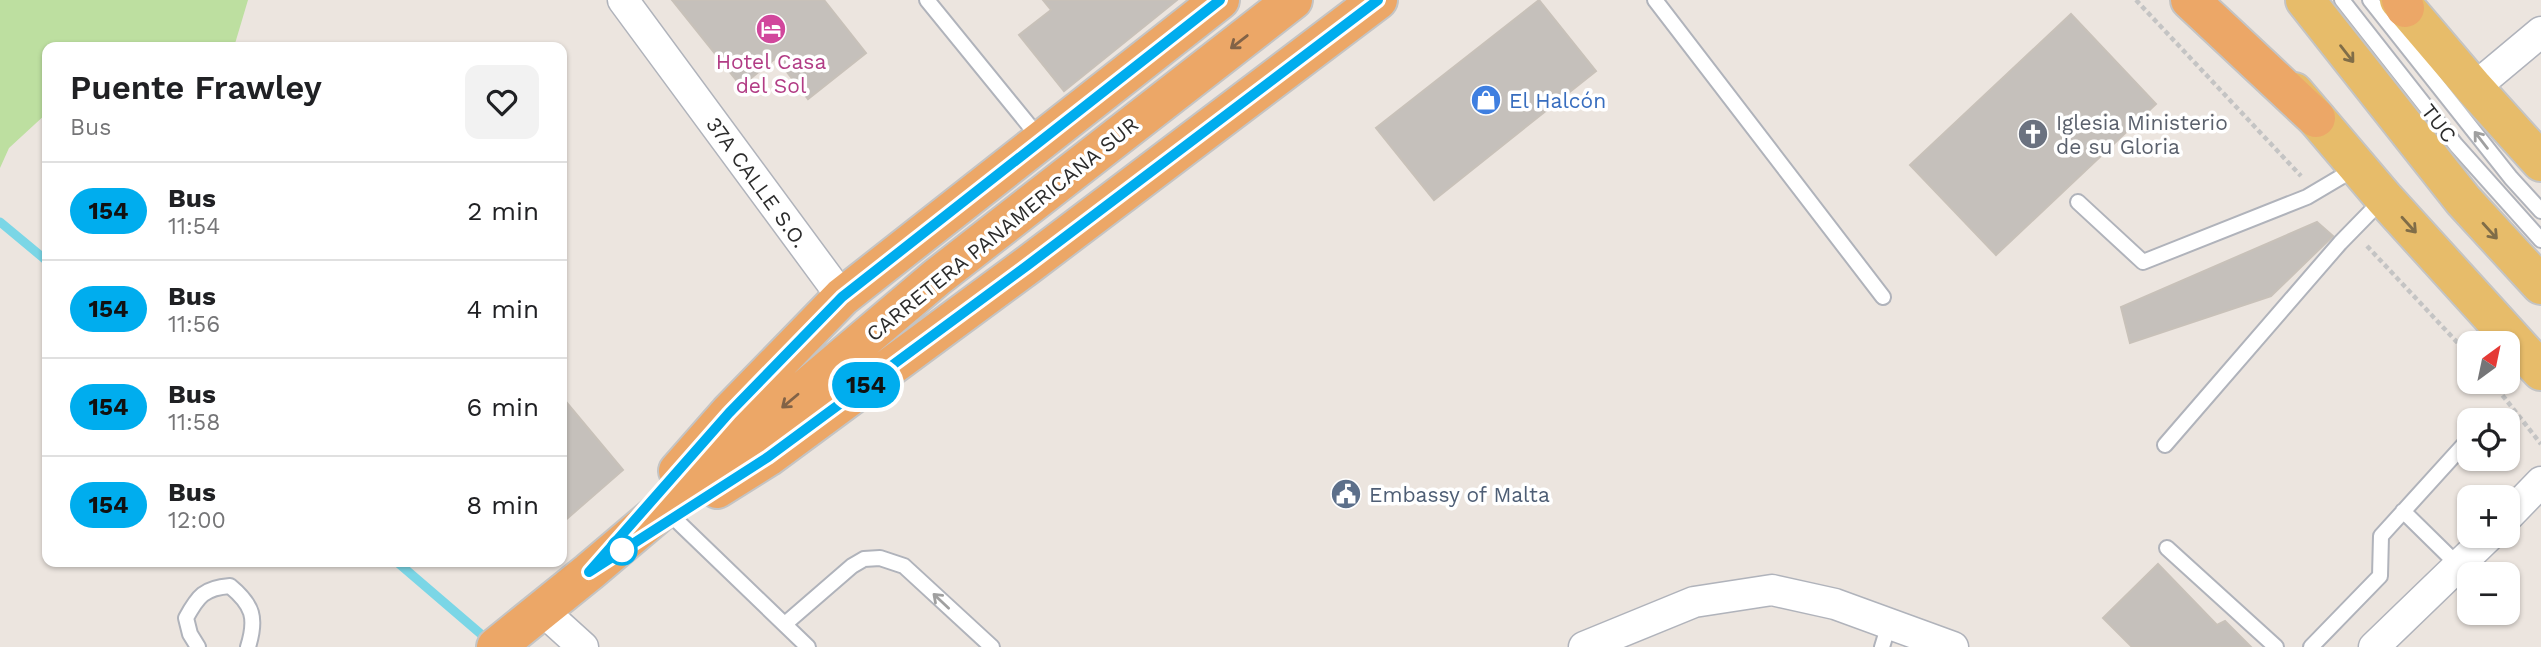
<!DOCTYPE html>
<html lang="en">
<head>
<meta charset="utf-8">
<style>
	:root { --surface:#fff; --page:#f2f2f2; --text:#202124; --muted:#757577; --line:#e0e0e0 }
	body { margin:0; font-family:"Work Sans",sans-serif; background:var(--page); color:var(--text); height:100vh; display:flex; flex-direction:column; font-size:26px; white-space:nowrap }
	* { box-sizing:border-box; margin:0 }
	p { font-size:23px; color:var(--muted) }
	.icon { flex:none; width:38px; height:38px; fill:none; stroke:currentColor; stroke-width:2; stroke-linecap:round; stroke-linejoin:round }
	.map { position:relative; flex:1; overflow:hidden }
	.side { position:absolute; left:42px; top:42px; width:525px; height:525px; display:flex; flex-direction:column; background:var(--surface); border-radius:14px; box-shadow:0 2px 5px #0004 }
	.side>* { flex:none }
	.badge { padding:0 14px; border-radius:23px; font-size:24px; line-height:46px }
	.needle { width:46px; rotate:33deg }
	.buttons { position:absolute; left:2457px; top:331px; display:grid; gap:14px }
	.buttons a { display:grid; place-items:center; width:63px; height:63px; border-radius:14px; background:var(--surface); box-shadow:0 2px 5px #0004; font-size:35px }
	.map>.badge { position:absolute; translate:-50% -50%; box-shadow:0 0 0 4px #fff }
	.round { display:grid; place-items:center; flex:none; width:74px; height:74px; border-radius:14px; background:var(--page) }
	.overview { display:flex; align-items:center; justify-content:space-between; height:119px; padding:0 28px }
	h1 { font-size:33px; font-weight:600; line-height:52px }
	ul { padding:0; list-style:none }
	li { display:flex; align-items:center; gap:21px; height:98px; padding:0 28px; border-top:2px solid var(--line) }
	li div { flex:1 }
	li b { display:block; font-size:26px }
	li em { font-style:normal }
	li .badge { min-width:77px; font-weight:700; text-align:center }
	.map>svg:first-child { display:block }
</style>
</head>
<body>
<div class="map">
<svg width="2541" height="647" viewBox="0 0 2541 647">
	<rect width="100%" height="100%" fill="#ece5df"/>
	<!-- green -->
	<path fill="#bddfa0" d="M0,0H248L234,47H47V113L9,148L0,168Z"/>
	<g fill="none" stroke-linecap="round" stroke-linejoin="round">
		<!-- stream -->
		<path stroke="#7bd6e6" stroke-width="9" d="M0,222L47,261
			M397,562L489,641"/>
	</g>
	<!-- building -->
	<path fill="#c5c0bb" stroke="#c8c1b9" stroke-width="2" d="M672,0H824L866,53L808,99L776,58L741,86Z
		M1043,0H1177L1064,91L1019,35L1051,10Z
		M1539,0L1596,71L1434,200L1376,128Z
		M2071,14L2156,104L1996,255L1910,165Z
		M2317,222L2333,236L2271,296L2130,343L2121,307Z
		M562,397L623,470L562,523Z
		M2158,564L2217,625L2225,621L2251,647H2132L2103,618Z"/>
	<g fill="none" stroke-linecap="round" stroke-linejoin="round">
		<!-- service casing -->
		<g stroke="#b0b3bb" stroke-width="18">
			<path id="service" d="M927,0L1041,140
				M1655,0L1883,297
				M2342,0L2456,145L2541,240
				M2370,0L2511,178L2541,211
				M2078,202L2143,262L2307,197L2356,168
				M2165,445L2340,243L2383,199
				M2403,511L2459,566
				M673,517L808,647
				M2167,548L2276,647
				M785,624L852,566L864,559L880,558L904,566L992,647
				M198,647L190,634L186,618C198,596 204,588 230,586C253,605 257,618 248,647
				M1882,647L1889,624
				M2311,647L2380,576L2381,536L2469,439"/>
		</g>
		<!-- minor casing -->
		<g stroke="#b0b3bb" stroke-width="33">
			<path id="minor" d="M623,0L842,297
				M2474,88L2541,32
				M2508,516L2541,482
				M541,609L583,647
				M1584,647L1694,602L1772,590L1835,604L1953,647
				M2374,647L2489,536"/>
		</g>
		<!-- primary casing -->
		<g stroke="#c4c4c4" stroke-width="42">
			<path id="primary" d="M2305,0L2463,200L2541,285
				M2399,0L2474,88L2541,162
				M2294,92L2384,198L2541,371"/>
		</g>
		<!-- trunk casing -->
		<g stroke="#c4c4c4" stroke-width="42">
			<path id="trunk" d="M2190,0L2316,118
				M2401,0L2405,8
				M678,471L729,413L842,297L1220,0
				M717,489L768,457L1028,265L1378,0
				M496,647L589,572L936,278L1293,0"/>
		</g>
		<!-- path -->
		<path stroke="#c4c4c4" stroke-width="4.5" stroke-dasharray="5 3.5" stroke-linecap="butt" d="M2136,0L2301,176
			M2367,246L2469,355
			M2492,382L2541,444"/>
		<!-- service -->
		<use href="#service" stroke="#fff" stroke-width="14"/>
		<!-- minor -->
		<use href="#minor" stroke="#fff" stroke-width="30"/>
		<!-- primary -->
		<use href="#primary" stroke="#e7bc6a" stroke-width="38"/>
		<!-- trunk -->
		<use href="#trunk" stroke="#eca767" stroke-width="38"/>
	</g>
	<!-- one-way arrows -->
	<defs><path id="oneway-shaft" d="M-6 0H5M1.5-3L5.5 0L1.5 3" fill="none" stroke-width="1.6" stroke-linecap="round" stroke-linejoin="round" transform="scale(1.75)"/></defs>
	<g stroke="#826347">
		<use href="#oneway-shaft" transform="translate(1239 42) rotate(142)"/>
		<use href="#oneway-shaft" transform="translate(790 401) rotate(140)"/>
	</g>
	<g stroke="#806d48">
		<use href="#oneway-shaft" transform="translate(2347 54) rotate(52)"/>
		<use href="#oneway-shaft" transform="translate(2409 225) rotate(48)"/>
		<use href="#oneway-shaft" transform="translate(2490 231) rotate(48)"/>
	</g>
	<g stroke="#a0a0a0">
		<use href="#oneway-shaft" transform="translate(2481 140) rotate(-128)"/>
		<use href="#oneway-shaft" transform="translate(941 601) rotate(-137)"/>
	</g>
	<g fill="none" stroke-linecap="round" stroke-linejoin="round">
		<!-- line casing -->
		<g stroke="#fff" stroke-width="16">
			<path id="line" d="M1220,0L842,297L729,413L589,572L768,457L1028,265L1378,0"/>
		</g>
		<!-- line -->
		<use href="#line" stroke="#00adee" stroke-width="10"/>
	</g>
	<!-- icons -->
	<defs>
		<g id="hotel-disc" transform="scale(1.575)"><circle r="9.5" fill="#d1479c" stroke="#fff"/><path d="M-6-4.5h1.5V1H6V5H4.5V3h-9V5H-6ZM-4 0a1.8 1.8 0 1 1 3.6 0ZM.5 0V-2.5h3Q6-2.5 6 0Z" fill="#fff"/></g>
		<g id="shop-disc" transform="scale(1.575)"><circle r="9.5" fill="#3f7fe0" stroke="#fff"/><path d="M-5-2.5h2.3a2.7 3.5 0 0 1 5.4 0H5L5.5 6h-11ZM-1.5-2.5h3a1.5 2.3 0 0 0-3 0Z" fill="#fff"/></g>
		<g id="church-disc" transform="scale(1.575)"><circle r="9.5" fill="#6b7280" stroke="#fff"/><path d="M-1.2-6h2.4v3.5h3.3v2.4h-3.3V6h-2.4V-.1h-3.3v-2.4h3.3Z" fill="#fff"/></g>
		<g id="civic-disc" transform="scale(1.575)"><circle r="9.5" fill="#5c6f8a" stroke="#fff"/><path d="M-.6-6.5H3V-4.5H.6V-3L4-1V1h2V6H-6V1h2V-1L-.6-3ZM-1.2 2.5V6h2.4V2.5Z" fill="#fff"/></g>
	</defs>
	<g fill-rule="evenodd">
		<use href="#hotel-disc" x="771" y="29"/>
		<use href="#shop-disc" x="1486" y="100"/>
		<use href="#church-disc" x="2033" y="134"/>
		<use href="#civic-disc" x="1346" y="494"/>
	</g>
	<!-- markers -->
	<circle fill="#fff" stroke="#00adee" stroke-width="3.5" cx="622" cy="550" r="14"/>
	<g text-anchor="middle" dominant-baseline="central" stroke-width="7" stroke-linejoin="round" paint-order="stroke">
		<!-- hotel labels -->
		<g font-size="21" fill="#b23c85" stroke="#fff">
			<text x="771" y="61">Hotel Casa<tspan x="771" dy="24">del Sol</tspan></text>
		</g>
		<!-- shop labels -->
		<g font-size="21" fill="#366cbe" stroke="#fff" text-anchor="start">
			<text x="1509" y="100">El Halcón</text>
		</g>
		<!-- worship labels -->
		<g font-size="21" fill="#5b616d" stroke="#fff" text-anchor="start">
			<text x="2056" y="122">Iglesia Ministerio<tspan x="2056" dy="24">de su Gloria</tspan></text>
		</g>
		<!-- street labels -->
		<g font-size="21" fill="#2c2c2c" stroke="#fff">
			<text transform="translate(2439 123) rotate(52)">TUC</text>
			<text transform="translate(757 182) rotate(54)">37A CALLE S.O.</text>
			<text transform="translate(1002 229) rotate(-39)">CARRETERA PANAMERICANA SUR</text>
		</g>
		<!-- service labels -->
		<g font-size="21" fill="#4e5e75" stroke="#fff" text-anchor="start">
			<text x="1369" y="494">Embassy of Malta</text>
		</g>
	</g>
</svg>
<div class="buttons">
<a><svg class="needle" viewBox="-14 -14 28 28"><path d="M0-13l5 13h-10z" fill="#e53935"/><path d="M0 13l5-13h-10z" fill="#757577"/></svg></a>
<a><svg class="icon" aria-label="locate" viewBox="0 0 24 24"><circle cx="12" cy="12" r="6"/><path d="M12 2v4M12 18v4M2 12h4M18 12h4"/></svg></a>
<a>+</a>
<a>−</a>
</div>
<b class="badge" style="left:866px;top:385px;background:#00adee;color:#111">154</b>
<section class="side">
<div class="overview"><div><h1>Puente Frawley</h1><p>Bus</p></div><a class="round"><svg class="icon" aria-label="heart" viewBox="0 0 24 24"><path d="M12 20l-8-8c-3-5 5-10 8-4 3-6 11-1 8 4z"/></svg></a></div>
<ul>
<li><span class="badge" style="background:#00adee;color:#111">154</span><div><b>Bus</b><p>11:54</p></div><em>2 min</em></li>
<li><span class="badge" style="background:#00adee;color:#111">154</span><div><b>Bus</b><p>11:56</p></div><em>4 min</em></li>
<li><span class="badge" style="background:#00adee;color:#111">154</span><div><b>Bus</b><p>11:58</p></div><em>6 min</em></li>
<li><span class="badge" style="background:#00adee;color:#111">154</span><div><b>Bus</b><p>12:00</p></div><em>8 min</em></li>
</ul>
</section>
</div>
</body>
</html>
